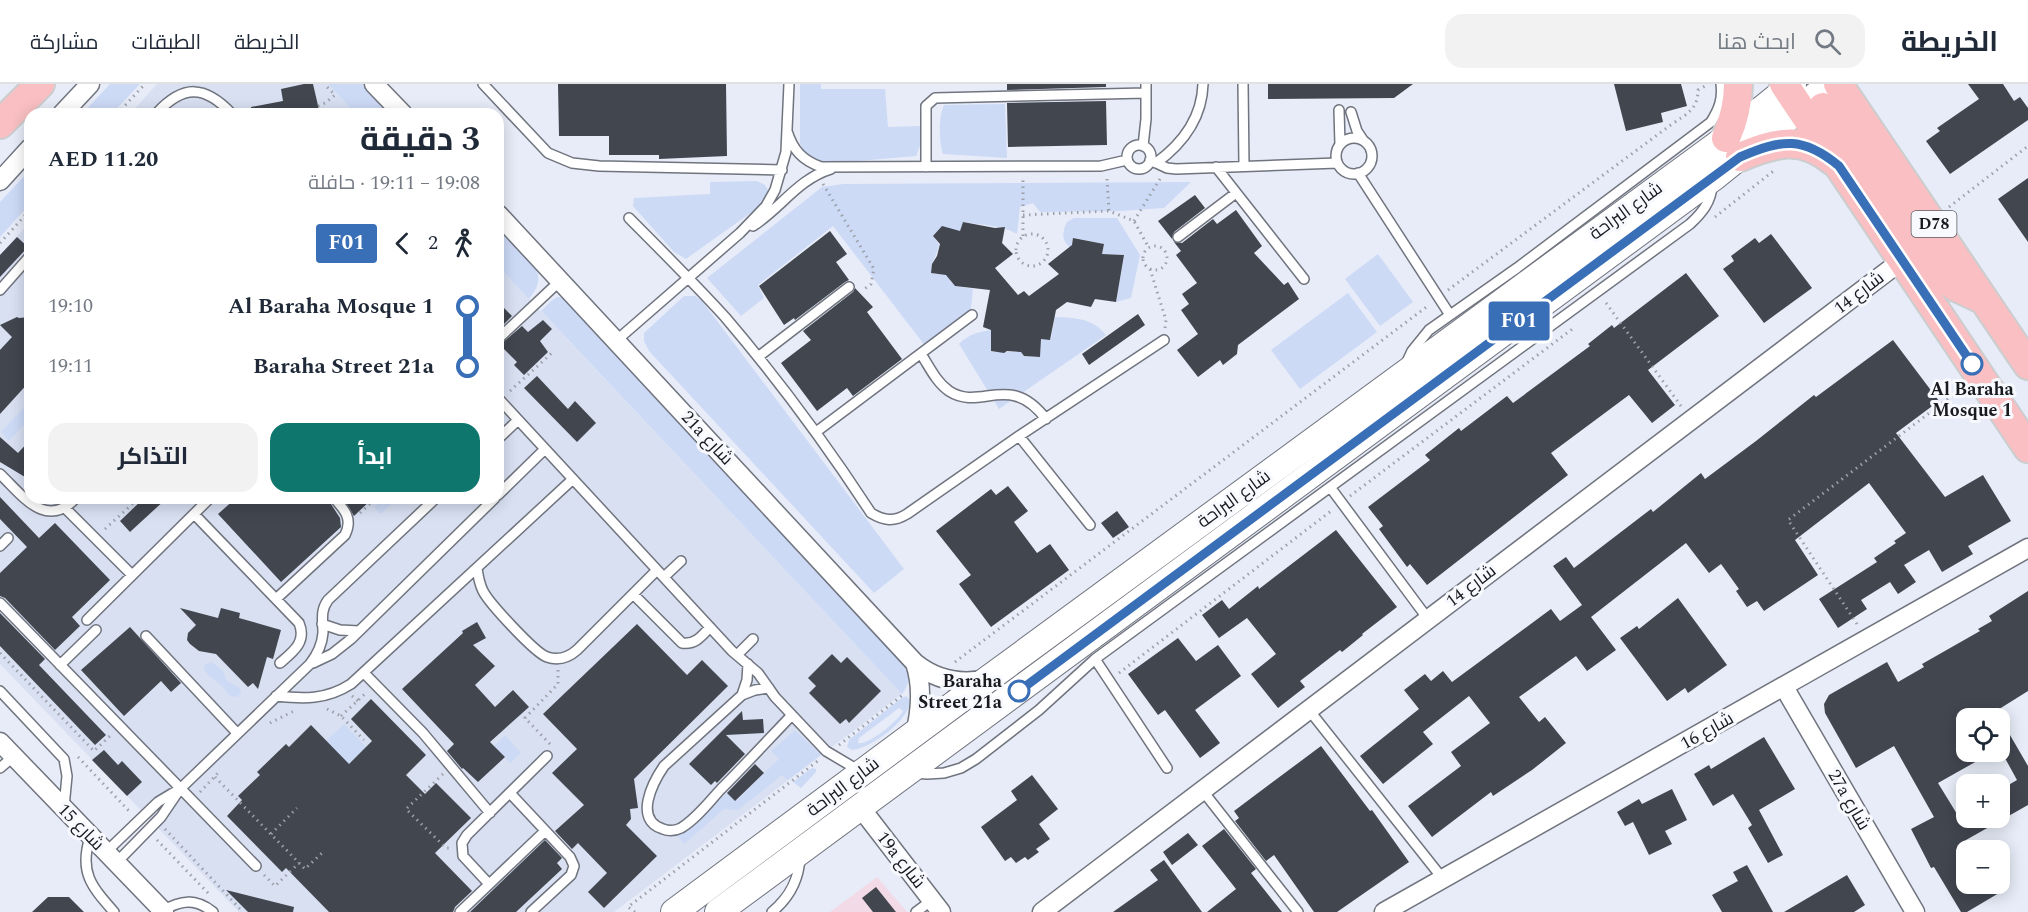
<!DOCTYPE html>
<html lang="ar">
<head>
<meta charset="utf-8">
<style>
	:root { --surface:#fff; --page:#f2f2f3; --text:#1f2937; --muted:#747a83; --line:#e0e1e3; --accent:#0f766e }
	body { margin:0; font-family:Spectral,Cairo,serif; background:var(--page); color:var(--text); direction:rtl; height:100vh; display:flex; flex-direction:column; font-size:22px; white-space:nowrap }
	* { box-sizing:border-box; margin:0 }
	p { font-size:20px; color:var(--muted) }
	.icon { flex:none; width:33px; height:33px; fill:none; stroke:currentColor; stroke-width:2; stroke-linecap:round; stroke-linejoin:round }
	.map { position:relative; flex:1; overflow:hidden; direction:ltr }
	.drawer { position:absolute; left:24px; top:24px; width:480px; height:396px; display:flex; flex-direction:column; background:var(--surface); border-radius:18px; box-shadow:0 3px 15px #0003; direction:rtl }
	.drawer>* { flex:none }
	.badge { padding:0 12px; border-radius:4px; font-size:21px; line-height:39px }
	.controls { position:absolute; left:1956px; top:624px; display:grid; gap:12px }
	.controls a { display:grid; place-items:center; width:54px; height:54px; border-radius:12px; background:var(--surface); box-shadow:0 3px 15px #0003; font-size:30px }
	.map>.badge { position:absolute; translate:-50% -50%; box-shadow:0 0 0 3px #fff }
	.legs { display:flex; align-items:center; gap:9px; height:66px; padding:0 24px; font-size:20px }
	.legs p { margin-inline-start:auto }
	.overview { display:flex; align-items:center; justify-content:space-between; height:102px; padding:0 24px }
	h1 { font-size:33px; font-weight:700; line-height:45px }
	.cta { display:flex; gap:12px; margin-top:auto; padding:12px 24px }
	.cta a { flex:1; height:69px; border-radius:18px; background:var(--accent); color:#fff; font-size:24px; font-weight:700; line-height:69px; text-align:center }
	.cta a+a { background:var(--page); color:var(--text) }
	ul { padding:0 24px; list-style:none }
	li { display:flex; align-items:center; gap:21px; height:60px; font-size:22px }
	li i { display:grid; place-items:center; width:9px; height:100%; margin:0 8px; background:currentColor }
	li i::after { content:''; width:15px; height:15px; margin:-8px; border:4px solid; border-radius:50%; background:var(--surface) }
	li p { margin-inline-start:auto }
	li:first-child i { background:linear-gradient(#0000 50%,currentColor 0) }
	li:last-child i { background:linear-gradient(currentColor 50%,#0000 0) }
	header { display:flex; align-items:center; gap:36px; box-sizing:border-box; height:84px; padding:0 30px; background:var(--surface); border-bottom:2px solid var(--line) }
	header strong { font-size:28px }
	nav { display:flex; gap:33px; margin-inline-start:auto; font-size:21px }
	.search { width:420px; height:54px; background:var(--page); display:flex; align-items:center; gap:15px; box-sizing:border-box; padding:0 21px; border-radius:18px; color:var(--muted); font-size:22px }
	.map>svg:first-child { display:block }
</style>
</head>
<body>
<header>
<strong>الخريطة</strong>
<div class="search"><svg class="icon" aria-label="search" viewBox="0 0 24 24"><circle cx="10" cy="10" r="6"/><path d="M15 15l6 6"/></svg>ابحث هنا</div>
<nav><a>الخريطة</a><a>الطبقات</a><a>مشاركة</a></nav>
</header>
<div class="map">
<svg width="2028" height="828" viewBox="0 0 2028 828">
	<rect width="100%" height="100%" fill="#e7ecf8"/>
	<!-- built -->
	<path fill="#d8e0f2" d="M157,0H328L356,30H130Z
		M30,138V414H498V182L902,610L614,828H239L0,580V171Z"/>
	<!-- education -->
	<path fill="#f2dbe6" d="M877,793L907,828H830Z"/>
	<!-- green -->
	<path fill="#cddaf6" fill-rule="evenodd" d="M110,0H140L112,30H82Z
		M328,0H366L395,30H356Z
		M800,0H821V5H885L888,43L920,42V62L916,72L846,78L814,77L804,69L800,59Z
		M1005,20L1007,74L943,70C939,57 938,34 944,21Z
		M30,86V120L0,153V118Z
		M757,97L765,101L770,109L767,117L686,175L674,168L633,122L634,114L710,110V98Z
		M1191,98L1164,124L1120,127L1040,128L1033,119L1020,123L1017,150C1002,141 982,141 963,138L960,147L934,153L939,161C937,172 930,178 932,189L953,192L950,197L955,202L973,205L971,223L972,230L926,263L833,142L758,201L764,214L741,232L707,194L822,103L843,100Z
		M1074,134H1117L1140,171L1131,214L1116,218L1124,171L1102,170L1104,160L1074,154L1071,164C1061,157 1062,148 1067,138Z
		M498,138C506,147 513,156 521,165C536,183 547,193 529,215L498,182Z
		M1378,170L1413,218L1380,242L1345,195Z
		M1348,209L1377,248L1300,305L1271,266Z
		M684,212H695L702,217L904,485L874,509L649,267L644,257V249Z
		M557,213L565,214L899,567C907,582 914,595 902,610L541,227L551,217Z
		M1055,233C1075,234 1093,234 1106,251L999,325L959,260C969,250 978,248 991,246V267C1002,269 1011,267 1021,268L1024,272L1040,273L1041,255H1051Z
		M30,317V335L9,357L1,348Z
		M384,414H398L381,430L374,423Z
		M1094,531L1097,534L1023,588L1020,585Z
		M212,578L223,587L227,597L240,604L241,609L237,613L230,612L223,603L208,591L204,585L205,580Z
		M1014,589L1017,593L940,649L938,646Z
		M906,612L910,616C911,635 870,665 852,666L847,663L849,656L900,615ZM899,624L903,627C897,638 869,661 858,659L859,654Z
		M344,640L366,663L324,704L326,657Z
		M795,646L821,671L788,696L782,691L738,726L724,725L684,760L677,751L727,709L736,717L779,675L771,667Z
		M505,651L521,669L510,679L494,662Z
		M812,684L816,685V688L801,704L793,698Z"/>
	<!-- building -->
	<path fill="#42464f" fill-rule="evenodd" d="M304,0H313L320,30H252L251,23L283,17L281,5Z
		M558,0H726L727,72L659,75V71H609V52H559Z
		M1007,0H1106V3L1007,6Z
		M1268,0H1413L1394,14L1268,15Z
		M1614,0H1681L1687,22L1661,29L1663,38L1626,47Z
		M1968,0H2003L2014,17L2020,13L2028,24V36L1950,90L1926,57L1940,47L1937,44L1979,15Z
		M1106,17L1107,61L1008,63L1007,19Z
		M2028,94V158L1998,115Z
		M1195,111L1205,124L1174,148L1172,155L1158,137Z
		M1236,126L1262,162L1254,169L1284,201L1288,198L1299,215L1238,261L1237,270L1223,281L1220,276L1198,293L1177,266L1198,250L1181,226L1189,220L1182,210L1197,199L1176,171L1181,167L1174,158L1182,159L1213,135L1217,140Z
		M963,138L995,144L1005,143L1002,159L1013,170L995,184L1018,211L1024,207L1029,212L1059,190L1048,180L1072,161L1073,154L1104,160L1102,170L1124,171L1116,218L1095,215L1091,223L1067,218L1056,226L1050,256L1041,255L1040,273L1024,272L1021,268L1007,267L1004,269L991,267V246L983,243L990,206L955,202L946,191L931,189L932,180L937,172L940,160L933,152L942,142L960,147Z
		M830,147L847,170L836,178L849,196L845,198L795,236L794,234L784,241L759,202Z
		M1771,150L1812,204L1764,239L1723,185L1734,177L1731,172L1755,154L1759,159Z
		M17,153L28,163L0,193V171Z
		M1686,189L1719,232L1648,286L1675,321L1652,339L1629,311L1551,369L1568,391L1427,501L1410,480L1407,483L1379,445L1383,442L1368,423L1430,376L1425,371L1459,344L1461,347L1507,312L1513,319L1590,262L1588,260L1612,241L1614,244Z
		M855,204L873,223L867,228L902,275L853,312L847,304L817,327L781,279L811,256L803,247L853,208Z
		M498,218L512,232L498,246Z
		M1138,230L1145,241L1089,281L1082,270Z
		M17,233L19,234L30,233V297L0,330V266L12,253L0,241Z
		M543,236L552,245L540,257L548,268L524,291L514,281L517,278L500,261L522,242L528,248Z
		M1893,256L1939,317L1896,349L1945,413L1983,391L2011,437L1968,462L1973,470L1942,488L1929,466L1904,481L1916,498L1898,510L1890,498L1861,516L1867,525L1838,544L1819,515L1877,478L1874,474L1896,459L1894,457L1906,449L1869,399L1795,456L1818,491L1764,527L1757,517L1747,523L1736,507L1739,505L1721,480L1709,489L1686,459L1591,533L1616,566L1587,587L1576,572L1519,613L1539,638L1545,633L1566,659L1532,686L1493,712L1491,708L1432,753L1408,722L1461,682L1451,668L1490,639L1469,612L1423,648L1433,660L1383,700L1360,672L1419,625L1404,606L1425,590L1431,597L1443,587L1452,598L1551,525L1560,537L1582,521L1553,482L1566,473L1574,484L1651,425L1653,428L1701,389L1705,395L1756,357L1814,311L1816,313Z
		M537,292L568,325L575,317L596,339L577,358L524,304Z
		M0,353L18,369L30,356V396L0,378Z
		M1008,402L1028,427L1014,438L1037,469L1050,460L1069,486L991,543L959,500L971,491L936,447L991,405L996,411Z
		M0,413L39,454L55,439L110,496L72,533L80,542L55,566L5,514L0,512V489L27,463L0,435Z
		M144,414H167L130,448L120,437Z
		M236,414H327L340,434L341,443L281,498L218,430Z
		M343,414H373L354,432Z
		M1117,427L1129,443L1113,454L1101,439Z
		M1336,446L1397,523L1362,550L1363,551L1342,568L1340,566L1300,597L1305,603L1278,624L1251,590L1276,570L1247,534L1219,554L1202,531L1222,516L1229,525L1258,502L1259,505Z
		M2028,507V607L1996,627L2028,682V721L1966,756V800H1993L1999,809L1967,828H1961L1934,783L1931,784L1911,745L1934,733L1894,662L1856,684L1825,629L1824,620L1829,611L1887,578L1898,598L1924,583L1922,580L1980,547L1978,545L1992,537L1989,532ZM1966,634H2000V665L2017,696L2000,706V734H1966V725L1957,730L1938,699L1993,668H1966Z
		M1678,514L1727,581L1688,609L1685,604L1667,617L1620,554L1637,542L1639,545Z
		M180,524L218,534L221,524L240,529L239,534L281,546L273,575L267,573L258,605L253,599L248,603L216,570L199,567L190,560L187,556L188,549L196,541Z
		M0,529L45,575L39,581L106,651L95,661L0,562Z
		M477,538L486,554L473,561L495,582L475,601L495,623L513,606L529,623L490,658L505,673L478,698L463,684L462,685L447,667L454,660L402,605L463,549L462,547Z
		M637,540L687,591L702,576L728,602L634,695L638,724L630,725L631,735L626,741L657,772L604,824L588,808L607,789L578,759L572,765L555,747L584,721L552,689L577,665L543,630Z
		M130,543L181,599L171,608L161,597L124,632L81,586Z
		M1178,554L1196,577L1218,561L1241,592L1195,626L1220,659L1200,674L1165,626L1158,631L1128,590Z
		M832,570L841,579L847,573L881,607L849,639L846,635L840,640L809,609L816,602L808,594Z
		M371,615L426,671L406,691L425,710L436,699L471,734L435,769L472,807L455,823L453,828H329L286,784L282,788L227,732L242,716L238,712L260,691L257,688L286,660L289,663L311,641L349,680L372,657L351,635Z
		M742,627L743,636L763,635L764,649L726,651L745,670L717,699L715,697L711,701L689,680Z
		M1764,653L1795,705L1759,726L1783,771L1768,779L1748,744L1752,741L1733,710L1713,722L1694,690L1709,681L1711,685Z
		M1321,662L1370,727L1372,726L1409,778L1337,828H1314L1274,771L1266,777L1235,737L1239,734L1234,727Z
		M104,666L118,681L122,677L142,698L127,712L92,676Z
		M755,680L764,689L735,717L727,709Z
		M1032,691L1058,725L1039,740L1050,755L1036,765L1039,768L1028,776L1025,773L1016,779L1011,773L1005,777L981,743L1017,716L1011,707Z
		M1672,705L1687,736L1665,747L1672,760L1649,771L1633,738L1625,742L1617,728L1639,715L1642,720Z
		M1224,745L1256,785L1251,789L1282,828H1207L1236,805L1202,762Z
		M1188,749L1198,761L1172,781L1163,768Z
		M545,756L562,774L557,779L562,785L516,828H470Z
		M1164,776L1202,828H1113L1158,796L1150,786Z
		M1747,781L1773,828H1722L1712,811L1738,797L1733,788Z
		M1847,791L1865,821L1854,828H1784Z
		M876,803L896,828H873L862,814Z
		M226,806L294,823L293,828H248Z
		M48,813H69L84,828H32Z"/>
	<g fill="none" stroke-linecap="round" stroke-linejoin="round">
		<!-- lane casing -->
		<g stroke="#70747e" stroke-width="12">
			<path id="lane" d="M483,0L548,69L572,79L599,82L782,86
				M1243,0L1244,82
				M1339,26L1340,61
				M1351,28L1357,47L1363,56
				M156,30C183,0 205,1 232,30
				M787,47C793,66 802,76 821,83L1101,82L1127,76
				M1336 72a18 18 0 1 1 36 0a18 18 0 1 1-36 0Z
				M1127 73a12 12 0 1 1 24 0a12 12 0 1 1-24 0Z
				M1143,62L1146,35V0
				M1150,76L1167,84L1176,85L1337,79
				M1156,79C1182,60 1202,34 1203,0
				M926,83V22L935,14L1146,9
				M1216,83L1304,195
				M1358,89L1450,231
				M629,134C661,166 694,199 725,233C778,295 826,360 871,429C884,437 894,438 907,430L1019,352L1164,256
				M753,142C781,124 798,95 831,85
				M1178,153L1236,109
				M0,206L30,172
				M498,255L561,196
				M617,256L740,149L766,122L775,106L786,68L789,0
				M921,270C929,282 936,298 949,307C981,328 1009,287 1046,335
				M758,273L849,203
				M1406,280L1412,267L1429,246L1517,184L1711,38C1719,25 1723,15 1721,0
				M498,314L732,567L758,589L775,613L826,667L858,686
				M816,348L972,231
				M1019,352L1090,441
				M498,355L518,336
				M0,390C23,412 46,446 76,414
				M1330,403L1428,535
				M498,411L545,365
				M65,424L132,491
				M194,430L299,539C307,558 293,568 280,579
				M0,462L8,454
				M477,484C478,492 479,499 483,507C489,519 535,569 547,573C559,577 569,573 577,566L657,486
				M664,493L681,477
				M633,510L682,559C695,561 702,552 710,543
				M276,515L345,451C353,435 345,426 334,414
				M0,519L256,782
				M87,536L210,414
				M322,540L340,546L359,547
				M146,552L237,649
				M737,571L753,555
				M1095,575L1167,684
				M313,579L332,570L351,555L495,414
				M60,581L96,546
				M364,589L423,649L490,729
				M769,604L755,606L742,611L664,682C653,698 633,736 663,745C668,747 675,747 681,744C696,735 709,718 721,705C745,681 768,656 792,631
				M0,607L64,675L67,692L64,723
				M742,611L747,596L748,580
				M276,612C304,615 326,616 351,600L573,395
				M1309,626L1443,795
				M0,684L14,672
				M915,689L927,690L944,689L961,684L976,675L1039,626L1095,575L1690,140C1702,129 1711,118 1712,102
				M1202,706L1298,828
				M510,709L570,773L574,782L571,791L531,828
				M90,753C79,788 91,802 114,828
				M105,769L158,718L178,706
				M116,779L161,733L180,705L310,580C317,571 322,561 323,549C323,536 320,527 328,516L436,414
				M489,800L463,772L462,759L467,751L547,672
				M162,827C181,816 195,814 213,828
				M460,828L545,747
				M772,828C790,813 799,796 800,773
				M916,828L932,816"/>
		</g>
		<!-- street casing -->
		<g stroke="#70747e" stroke-width="21">
			<path id="street" d="M374,0L403,30
				M62,30L90,0
				M0,97L30,64
				M498,130L915,579C936,596 960,601 987,595
				M1784,603L1915,828
				M915,650C921,626 923,603 915,579
				M0,658L164,828
				M860,723L941,828
				M1042,828L1901,177
				M1384,828L2028,464"/>
		</g>
		<!-- secondary casing -->
		<g stroke="#70747e" stroke-width="28">
			<path id="secondary" d="M674,828L988,595L1726,54L1793,0
				M718,828L1713,94L1830,0"/>
		</g>
		<!-- primary casing -->
		<g stroke="#cccdce" stroke-width="32">
			<path id="primary" d="M1784,0L2028,364
				M1838,0L2028,281
				M1823,23L1942,190L1954,202L1980,214
				M0,40L40,0
				M1726,54C1734,36 1738,20 1738,0
				M1740,73C1776,58 1801,51 1833,77"/>
		</g>
		<!-- path -->
		<path stroke="#9ca0a9" stroke-width="3" stroke-dasharray="1.5 4.5" stroke-linecap="butt" d="M318,22L325,19L335,11L324,0
			M117,30L145,0
			M1107,95L1109,127
			M823,100L874,185L871,200L863,206
			M1949,123L2028,62
			M1023,131L1109,127L1134,137L1149,164
			M1715,133L1776,85
			M1134,137L1160,95
			M1016 166a16 16 0 1 1 32 0a16 16 0 1 1-32 0Z
			M1023,152V93
			M0,159L30,126
			M1143 174a12 12 0 1 1 24 0a12 12 0 1 1-24 0Z
			M1150,185L1166,236L1165,244
			M1448,206L1672,40C1687,30 1698,25 1698,6L1707,1
			M1606,219L1681,322
			M510,307L553,268
			M1350,412L1575,243
			M360,429L376,414
			M105,445L139,414
			M1857,540L1788,436L1961,305
			M0,569L94,667L112,650
			M955,578L1429,221
			M1119,589L1331,427
			M352,612L358,617
			M327,625L341,632L364,656
			M341,632L366,609
			M270,639L294,627
			M550,660L525,634L558,600V586
			M839,661L904,610
			M78,673L129,727
			M443,690L406,725L446,764H450
			M215,693L305,785L323,768
			M200,708L218,689
			M165,745L243,828
			M271,750L297,724
			M157,756L208,809
			M264,791L275,802L299,779
			M635,828L628,823L819,676"/>
		<!-- lane -->
		<use href="#lane" stroke="#fff" stroke-width="9"/>
		<!-- street -->
		<use href="#street" stroke="#fff" stroke-width="18"/>
		<!-- secondary -->
		<use href="#secondary" stroke="#fff" stroke-width="26"/>
		<!-- primary -->
		<use href="#primary" stroke="#f9bfc2" stroke-width="28"/>
	</g>
	<g fill="none" stroke-linecap="round" stroke-linejoin="round">
		<!-- line-1 casing -->
		<g stroke="#fff" stroke-width="14">
			<path id="line-1" d="M1019,607L1740,73C1782,55 1803,52 1839,82L1972,280"/>
		</g>
		<!-- line-1 -->
		<use href="#line-1" stroke="#396fb7" stroke-width="9"/>
	</g>
	<!-- markers -->
	<g fill="#fff" stroke="#396fb7" stroke-width="3">
		<circle cx="1972" cy="280" r="10"/>
		<circle cx="1019" cy="607" r="10"/>
	</g>
	<g text-anchor="middle" dominant-baseline="central" stroke-width="6" stroke-linejoin="round" paint-order="stroke">
		<!-- shield labels -->
		<rect fill="#f7f9fe" stroke="#5b5d61" stroke-width="1.5" x="1911.5" y="127" width="45" height="26" rx="4.5"/>
		<g font-size="16" font-weight="bold" fill="#181a1e">
			<text x="1934" y="140">D78</text>
		</g>
		<!-- street labels -->
		<g font-size="18" fill="#181a1e" stroke="#f7f9fe">
			<text transform="translate(1626 127) rotate(-36)">شارع البراحة</text>
			<text transform="translate(1859 209) rotate(-37)">شارع 14</text>
			<text transform="translate(707 354) rotate(47)">21a شارع</text>
			<text transform="translate(1234 415) rotate(-36)">شارع البراحة</text>
			<text transform="translate(1471 502) rotate(-37)">شارع 14</text>
			<text transform="translate(1707 647) rotate(-29)">شارع 16</text>
			<text transform="translate(843 703) rotate(-37)">شارع البراحة</text>
			<text transform="translate(1849 716) rotate(60)">27a شارع</text>
			<text transform="translate(81 743) rotate(46)">شارع 15</text>
			<text transform="translate(901 776) rotate(52)">19a شارع</text>
		</g>
		<!-- stop labels -->
		<g font-size="18" font-weight="bold" fill="#181a1e" stroke="#f7f9fe">
			<text x="1972" y="305">Al Baraha<tspan x="1972" dy="21">Mosque 1</tspan></text>
			<text x="1002" y="597" text-anchor="end">Baraha<tspan x="1002" dy="21">Street 21a</tspan></text>
		</g>
	</g>
</svg>
<div class="controls">
<a><svg class="icon" aria-label="locate" viewBox="0 0 24 24"><circle cx="12" cy="12" r="6"/><path d="M12 2v4M12 18v4M2 12h4M18 12h4"/></svg></a>
<a>+</a>
<a>−</a>
</div>
<b class="badge" style="left:1519px;top:237px;background:#396fb7;color:#fff">F01</b>
<section class="drawer">
<div class="overview"><div><h1>3 دقيقة</h1><p>19:08 – 19:11 · حافلة</p></div><b>AED 11.20</b></div>
<div class="legs"><svg class="icon" aria-label="walk" viewBox="0 0 24 24"><circle cx="13" cy="4" r="2"/><path d="M13 8l-2 6 4 7M11 14l-3 7M7 12l3-4h3l4 4"/></svg>2<svg class="icon" aria-label="back" viewBox="0 0 24 24"><path d="M15 5l-7 7 7 7"/></svg><b class="badge" style="background:#396fb7;color:#fff">F01</b></div>
<ul>
<li><i style="color:#396fb7"></i><b>Al Baraha Mosque 1</b><p>19:10</p></li>
<li><i style="color:#396fb7"></i><b>Baraha Street 21a</b><p>19:11</p></li>
</ul>
<div class="cta"><a>ابدأ</a><a>التذاكر</a></div>
</section>
</div>
</body>
</html>
